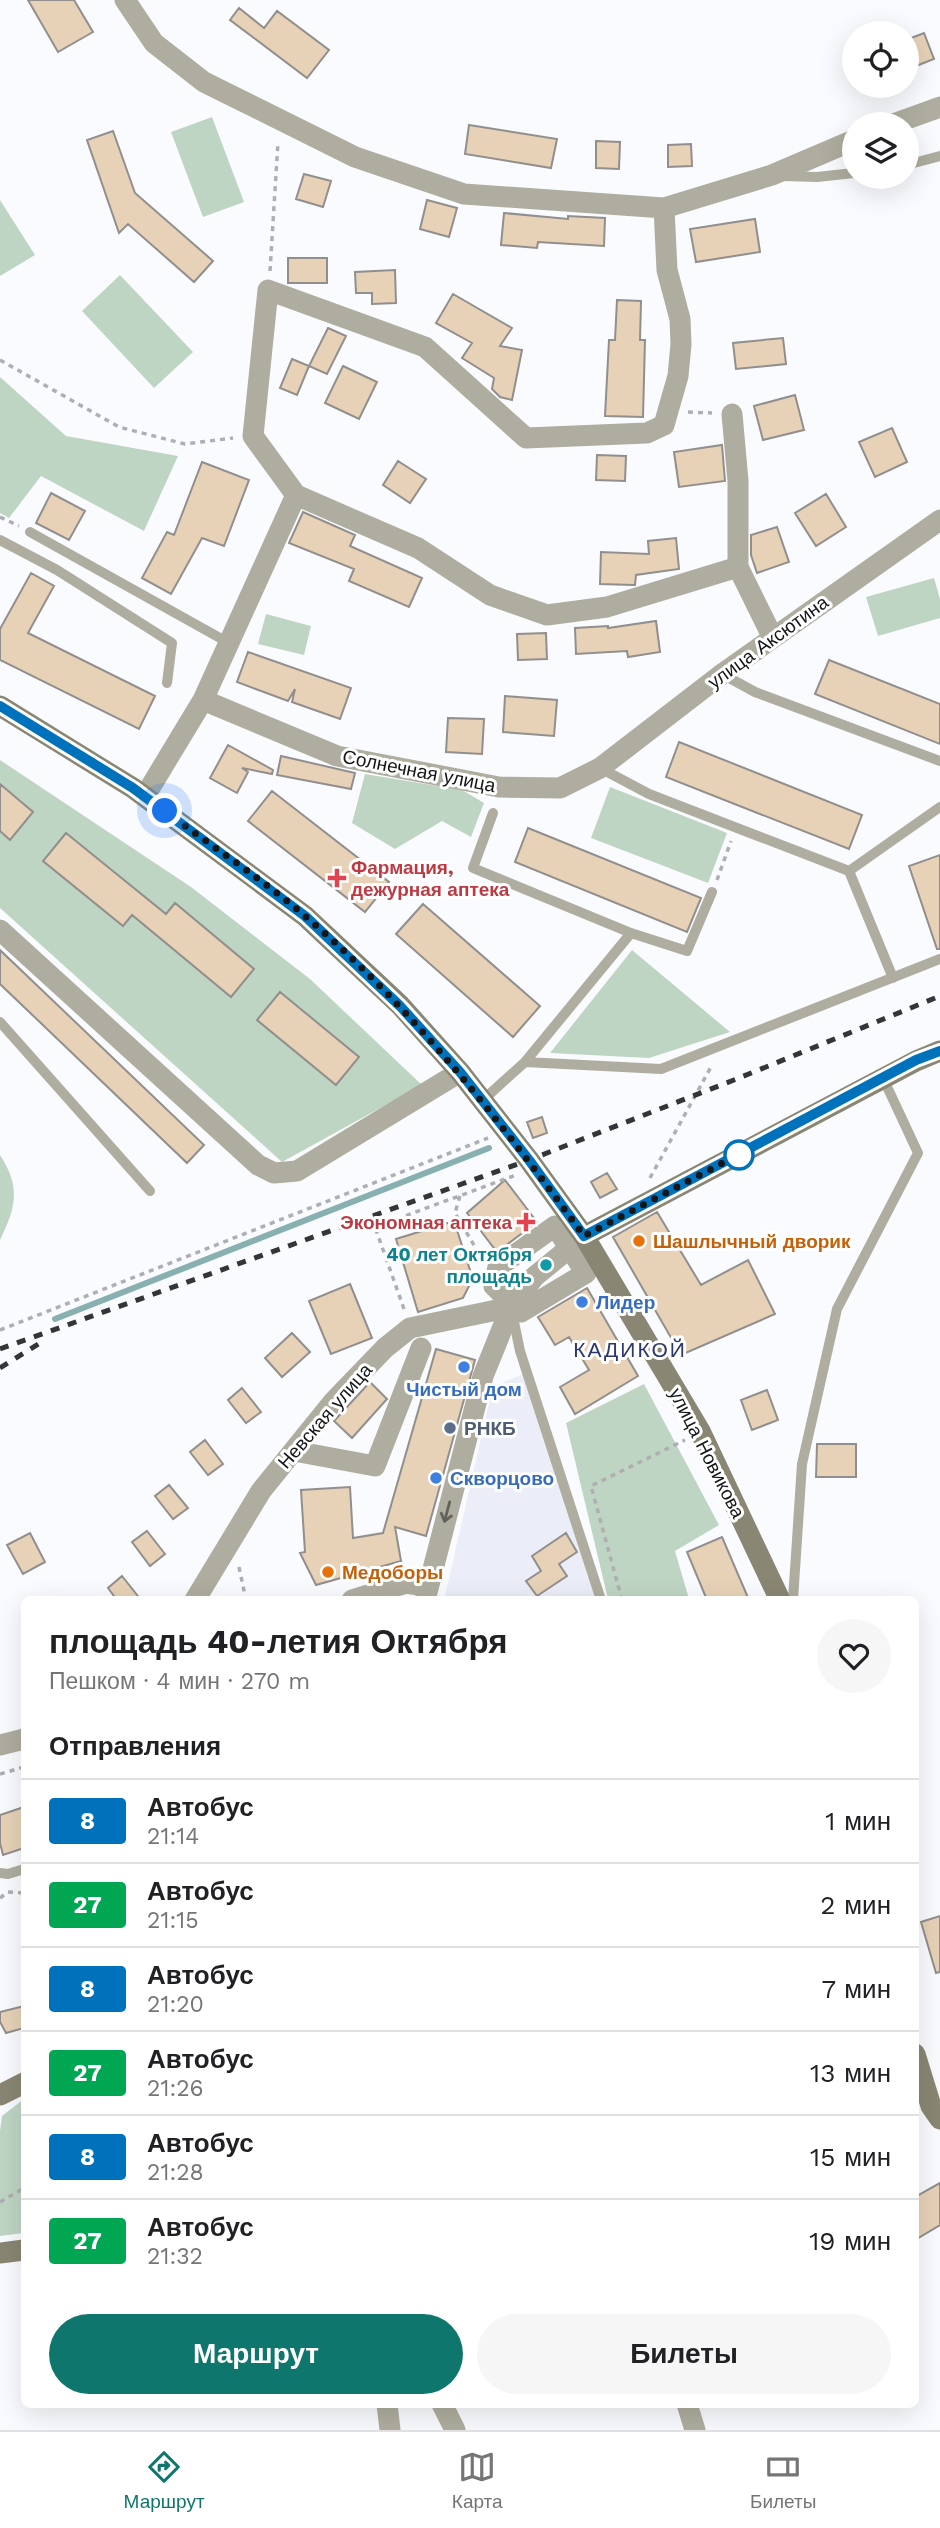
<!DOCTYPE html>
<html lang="ru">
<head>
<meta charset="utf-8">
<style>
	:root { --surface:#fff; --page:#f6f6f6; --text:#202124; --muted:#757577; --line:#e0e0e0; --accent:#0f766e }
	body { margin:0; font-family:"Work Sans",sans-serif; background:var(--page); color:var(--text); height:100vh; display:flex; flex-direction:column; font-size:26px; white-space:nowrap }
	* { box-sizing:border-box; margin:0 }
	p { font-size:23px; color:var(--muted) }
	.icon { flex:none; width:38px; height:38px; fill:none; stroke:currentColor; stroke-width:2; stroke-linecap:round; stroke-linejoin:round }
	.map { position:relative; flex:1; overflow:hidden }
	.side { position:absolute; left:21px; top:1596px; width:898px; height:812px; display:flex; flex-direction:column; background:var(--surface); border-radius:10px; box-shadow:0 7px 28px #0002 }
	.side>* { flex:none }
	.badge { padding:0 14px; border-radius:5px; font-size:24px; line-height:46px }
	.fabs { position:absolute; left:842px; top:21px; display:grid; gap:14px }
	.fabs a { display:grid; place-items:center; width:77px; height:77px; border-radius:50%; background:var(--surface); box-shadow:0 7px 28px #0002; font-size:35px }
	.you { position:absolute; width:35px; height:35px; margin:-18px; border:5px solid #fff; border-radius:50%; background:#1a73e8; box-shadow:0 0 0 10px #1a73e833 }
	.map>.badge { position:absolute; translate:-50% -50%; box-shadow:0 0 0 4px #fff }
	h2 { padding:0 28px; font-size:26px; line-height:63px }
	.round { display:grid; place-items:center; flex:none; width:74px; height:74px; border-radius:37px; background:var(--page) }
	.overview { display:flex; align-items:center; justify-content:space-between; height:119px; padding:0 28px }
	h1 { font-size:33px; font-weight:700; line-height:52px }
	.primary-button { display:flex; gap:14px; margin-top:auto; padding:14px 28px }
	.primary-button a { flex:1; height:80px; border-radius:42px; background:var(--accent); color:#fff; font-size:28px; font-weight:700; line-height:80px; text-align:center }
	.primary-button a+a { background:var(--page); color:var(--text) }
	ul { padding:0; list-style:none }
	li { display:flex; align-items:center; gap:21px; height:84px; padding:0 28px; border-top:2px solid var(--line) }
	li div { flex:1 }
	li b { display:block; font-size:26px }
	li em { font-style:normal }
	li .badge { min-width:77px; font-weight:700; text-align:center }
	.tabs { display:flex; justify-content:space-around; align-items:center; height:98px; border-top:2px solid var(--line); background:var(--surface); font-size:19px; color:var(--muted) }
	.tabs a { display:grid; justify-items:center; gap:4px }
	.tabs .active { color:var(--accent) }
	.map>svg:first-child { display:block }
</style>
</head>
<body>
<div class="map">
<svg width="940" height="2430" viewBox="0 0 940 2430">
	<rect width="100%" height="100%" fill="#fafbff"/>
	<!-- built -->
	<path fill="#ebeef9" d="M524,1374L597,1599L444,1600L493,1386Z"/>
	<!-- green -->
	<path fill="#bfd5c3" d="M212,117L244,202L203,217L171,132Z
		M0,200L35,255L0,276Z
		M120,275L193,352L154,388L82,311Z
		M0,377L66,436L178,456L144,531L41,476L9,518L0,513Z
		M934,578L940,599V618L878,636L866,597Z
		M266,614L311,626L304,655L258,644Z
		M0,760L191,887L310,979L422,1085L282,1162L0,908Z
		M365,774L462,790L484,803L471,837L442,821L395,849L352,823Z
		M610,787L727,833L708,883L591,838Z
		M632,950L730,1032L649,1058L550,1053Z
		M0,1155C21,1187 16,1207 0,1240Z
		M644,1384L719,1525L675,1551L689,1599H608L566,1423Z
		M24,2099V2233L0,2236V2131L2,2116Z"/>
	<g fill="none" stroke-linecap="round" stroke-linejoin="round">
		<!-- stream -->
		<path stroke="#88b0b0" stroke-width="6" d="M55,1319L489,1148"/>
	</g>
	<!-- building -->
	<path fill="#e7d2b7" stroke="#918f8d" stroke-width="2" d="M28,0H74L93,32L58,52Z
		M239,8L264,28L277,11L329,50L307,78L230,20Z
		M924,33L934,59L906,70V40Z
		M469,125L557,139L551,168L465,154Z
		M113,131L135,193L213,261L194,282L128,224L119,233L87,140Z
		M596,141L620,142L619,169L596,168Z
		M691,144L692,166L668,167V145Z
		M304,174L331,181L323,207L296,199Z
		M427,200L457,208L449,237L420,229Z
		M504,213L568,219V216L605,218L604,246L538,242L537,248L501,245Z
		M755,219L760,252L696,262L690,229Z
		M288,258H327V283H288Z
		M395,270L396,303L372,304V293H356L355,272Z
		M453,294L512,328L500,346L522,350L512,400L500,397L492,389L494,378L462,358L472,343L436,323Z
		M617,300L641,301L640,340H645L643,417L605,416L609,340H615Z
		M328,328L346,336L327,374L309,366Z
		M783,338L786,364L736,369L733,343Z
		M292,359L309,366L297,395L280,388Z
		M343,366L377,382L359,419L325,403Z
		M795,395L804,430L763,440L754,406Z
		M892,428L907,462L875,477L859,442Z
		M722,445L725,481L679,487L674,452Z
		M597,455L626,456L625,481L596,480Z
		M398,461L426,479L410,503L383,485Z
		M202,462L249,480L224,546L202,538L171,594L142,578L167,532L174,535Z
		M51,493L85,511L69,540L36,523Z
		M826,494L846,527L816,546L795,513Z
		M303,512L355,535L350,546L422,578L409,607L349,581L354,569L289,543Z
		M777,527L789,562L757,573L751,555V535Z
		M676,538L679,569L636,575L635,585H633L600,584L601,552L649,554L648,541Z
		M31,573L54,586L28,633L155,696L139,729L0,660V629Z
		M656,621L660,652L628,657L627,651L576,654L575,628L608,626V628Z
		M546,633L547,659L518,660L517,634Z
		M248,652L351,688L340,719L292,702L295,689L288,701L237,682Z
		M829,660L940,704V744L815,694Z
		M505,696L557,700L554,736L503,732Z
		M448,718L484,719L482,754L446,752Z
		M679,742L862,815L849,849L666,777Z
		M228,745L273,770L272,774L242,768L248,772L237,793L210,778Z
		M281,756L355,773L351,789L277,775Z
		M0,784L33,812L10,840L0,831Z
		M272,791L389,882L365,912L248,821Z
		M528,828L701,898L687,932L515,862Z
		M66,833L166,914L175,903L254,969L231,997L132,915L123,926L43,861Z
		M940,855V949H937L909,866Z
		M423,904L540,1006L513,1037L396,934Z
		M0,950L204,1145L187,1163L0,984Z
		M280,992L359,1057L336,1085L257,1020Z
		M542,1117L547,1133L533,1138L527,1122Z
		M607,1173L617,1189L600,1198L591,1182Z
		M505,1180L537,1222L497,1252L467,1213Z
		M657,1212L701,1285L748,1260L775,1314L681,1355L613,1237Z
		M454,1221L471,1273L468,1275L470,1284L463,1298L418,1312L396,1239Z
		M350,1284L372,1338L331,1354L309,1301Z
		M587,1288L638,1376L575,1414L560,1387L589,1370L569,1337L555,1345L538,1317Z
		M292,1333L310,1352L282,1377L265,1358Z
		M436,1349L475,1360L426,1536L395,1527L401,1561L316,1585L300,1553L305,1552L301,1490L350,1487L353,1538L383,1533Z
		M370,1382L387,1399L352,1438L334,1421Z
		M242,1388L261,1412L246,1423L228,1400Z
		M767,1390L778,1420L752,1430L741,1400Z
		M205,1440L223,1464L208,1475L190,1452Z
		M817,1444H856V1477H816Z
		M169,1485L188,1508L173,1519L155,1496Z
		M147,1531L165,1554L150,1566L132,1542Z
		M30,1533L45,1562L23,1574L7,1545Z
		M566,1533L577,1552L559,1564L567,1576L537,1596L526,1581L541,1571L532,1556Z
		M722,1537L749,1600H707L687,1552Z
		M122,1576L141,1600H117L108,1588Z
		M24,1807V1848L3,1855L0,1843V1815Z
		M940,1916V1972L936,1973L921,1922Z
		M24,2006V2028L6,2033L0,2022V2012Z
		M940,2183V2225L915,2240V2197Z"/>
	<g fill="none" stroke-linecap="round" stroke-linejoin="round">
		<!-- path -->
		<path stroke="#aeafb2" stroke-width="3.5" stroke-dasharray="5 5" stroke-linecap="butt" d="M270,271L278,142
			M0,360L119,427L185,444L233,438
			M688,412L712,413
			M0,517L19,526
			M717,880L731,841
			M650,1178L712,1065
			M460,1196L455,1213L481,1257
			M404,1309L375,1227L516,1175
			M0,1330L488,1138
			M239,1567L246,1600
			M622,1600L591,1486L685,1440
			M0,1774L24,1767
			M0,1898L8,1892L24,1893
			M0,2202L24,2188"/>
		<!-- lane -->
		<path stroke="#afad9f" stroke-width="10" d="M906,165L940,156
			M782,176L817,177L854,173
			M30,532L229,643
			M0,540L57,570L172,643L167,683
			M722,674L755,692L940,761
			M600,768L649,794L849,871L893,978
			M493,813L473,868L631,933L687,951L712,892
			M849,871L940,807
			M0,1022L150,1191
			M525,1062L661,1069L940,959
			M483,1100L525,1062L631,933
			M512,1312L520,1351L601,1600
			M793,1600L802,1464L837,1309L918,1153L883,1078
			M0,1873L8,1874L24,1869"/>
		<!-- street -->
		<path stroke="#afad9f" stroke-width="21" d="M125,0L154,43L204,82L355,157L464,194L664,208L772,175L854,140
			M893,124L940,107
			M664,208L667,270L680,319L681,344L678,376L664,425L647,433L526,438L425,347L268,290L253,436L296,495L418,548L490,595L547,615L607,607L738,567
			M732,414L738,481V567L773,638
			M203,700L337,756L499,787L560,788L600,768L722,674L940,520
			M145,796L203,700L296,495
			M0,930L258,1165L274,1173L297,1171L460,1072
			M555,1226L586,1273L521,1312L494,1286L498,1267Z
			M294,1451L375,1466L421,1348
			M195,1600L261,1491L333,1402L385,1348L410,1328L511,1307
			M352,1600L406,1583L427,1586
			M425,1600L483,1376L511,1307L534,1277L584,1236
			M0,1745L24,1739
			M387,2404L390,2430
			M442,2404L455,2430
			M687,2404L695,2430"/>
		<!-- secondary -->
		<path stroke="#898773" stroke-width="21" d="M0,706L133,788L305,916L400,1005L460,1072L529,1160L584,1236L700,1431L780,1600
			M584,1236L916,1061L940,1051
			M915,2054L931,2106L940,2119
			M0,2095L24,2083
			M0,2253L24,2250"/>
		<!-- rail -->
		<path stroke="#343537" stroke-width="5" stroke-dasharray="9 9" stroke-linecap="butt" d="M0,1349L529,1160L739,1078L940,996
			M0,1368L45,1340"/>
	</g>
	<!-- one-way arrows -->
	<defs><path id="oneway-shaft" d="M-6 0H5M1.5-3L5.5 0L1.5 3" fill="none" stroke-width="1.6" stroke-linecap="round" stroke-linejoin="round" transform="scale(1.75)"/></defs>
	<use stroke="#62625b" href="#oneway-shaft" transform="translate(447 1512) rotate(105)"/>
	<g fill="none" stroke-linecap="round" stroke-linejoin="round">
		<!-- line casing -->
		<g stroke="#fff" stroke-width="16">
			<path id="line" d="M0,706L133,788L305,916L400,1006L460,1072L529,1160L584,1236L916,1060L940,1051"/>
		</g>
		<!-- line -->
		<use href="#line" stroke="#0072bc" stroke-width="10"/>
		<!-- walk -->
		<path stroke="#151617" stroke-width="7" stroke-dasharray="0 12.6" d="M165,811C211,846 261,878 305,916C414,1009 500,1121 584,1236L749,1149L739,1155"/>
	</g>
	<!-- markers -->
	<g fill="#e0444e" stroke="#fff" stroke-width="2.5">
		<path d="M333.5 867.5h7v7h7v7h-7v7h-7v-7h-7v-7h7z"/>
		<path d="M522.5 1211.5h7v7h7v7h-7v7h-7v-7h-7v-7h7z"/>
	</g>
	<circle fill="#fff" stroke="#0072bc" stroke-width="3.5" cx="739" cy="1155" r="14"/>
	<g fill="#e8710a" stroke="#fff" stroke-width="2.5">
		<circle cx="639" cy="1241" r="7"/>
		<circle cx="328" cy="1572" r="7"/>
	</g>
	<circle fill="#0f9aa8" stroke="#fff" stroke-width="2.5" cx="546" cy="1265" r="7"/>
	<g fill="#3f7fe0" stroke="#fff" stroke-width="2.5">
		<circle cx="582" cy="1302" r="7"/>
		<circle cx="464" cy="1367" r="7"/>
		<circle cx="436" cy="1478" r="7"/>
	</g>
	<circle fill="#5c6f8a" stroke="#fff" stroke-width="2.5" cx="450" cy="1428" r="7"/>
	<g text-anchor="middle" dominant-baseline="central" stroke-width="6" stroke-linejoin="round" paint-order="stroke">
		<!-- street labels -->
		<g font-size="19" fill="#151617" stroke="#fff">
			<text transform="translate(768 642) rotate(-36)">улица Аксютина</text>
			<text transform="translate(419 771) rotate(11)">Солнечная улица</text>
			<text transform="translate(325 1416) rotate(-49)">Невская улица</text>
			<text transform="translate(707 1453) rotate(63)">улица Новикова</text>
		</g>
		<!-- health labels -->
		<g font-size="19" font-weight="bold" fill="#be3a42" stroke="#fff" text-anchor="start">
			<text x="351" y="867">Фармация,<tspan x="351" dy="22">дежурная аптека</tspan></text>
			<text x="512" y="1222" text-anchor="end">Экономная аптека</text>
		</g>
		<!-- food labels -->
		<g font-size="19" font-weight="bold" fill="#c56008" stroke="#fff" text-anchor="start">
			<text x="653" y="1241">Шашлычный дворик</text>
			<text x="342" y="1572">Медоборы</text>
		</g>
		<!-- culture labels -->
		<g font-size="19" font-weight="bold" fill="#0d838f" stroke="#fff" text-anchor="end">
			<text x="532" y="1254">40 лет Октября<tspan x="532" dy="22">площадь</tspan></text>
		</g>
		<!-- shop labels -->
		<g font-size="19" font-weight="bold" fill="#366cbe" stroke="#fff" text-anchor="start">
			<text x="596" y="1302">Лидер</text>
			<text x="464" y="1389" text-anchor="middle">Чистый дом</text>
			<text x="450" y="1478">Скворцово</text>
		</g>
		<!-- service labels -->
		<g font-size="19" font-weight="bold" fill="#4e5e75" stroke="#fff" text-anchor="start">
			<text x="464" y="1428">РНКБ</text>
		</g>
		<!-- neighbourhood labels -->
		<g font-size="21" letter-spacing="2" fill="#2c3771" stroke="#fff">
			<text x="630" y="1349">КАДИКОЙ</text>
		</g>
	</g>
</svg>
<div class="fabs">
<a><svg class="icon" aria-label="locate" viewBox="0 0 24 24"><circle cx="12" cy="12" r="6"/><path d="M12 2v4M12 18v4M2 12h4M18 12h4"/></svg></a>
<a><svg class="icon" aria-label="layers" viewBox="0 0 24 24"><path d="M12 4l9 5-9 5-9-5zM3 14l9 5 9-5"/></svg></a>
</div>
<div class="you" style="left:165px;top:811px"></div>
<section class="side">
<div class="overview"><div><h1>площадь 40-летия Октября</h1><p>Пешком · 4 мин · 270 m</p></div><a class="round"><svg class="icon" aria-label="heart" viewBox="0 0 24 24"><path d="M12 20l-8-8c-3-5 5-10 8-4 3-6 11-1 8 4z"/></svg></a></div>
<h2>Отправления</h2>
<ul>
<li><span class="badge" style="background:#0072bc;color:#fff">8</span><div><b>Автобус</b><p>21:14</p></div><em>1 мин</em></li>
<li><span class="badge" style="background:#00a651;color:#fff">27</span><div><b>Автобус</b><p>21:15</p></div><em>2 мин</em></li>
<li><span class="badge" style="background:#0072bc;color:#fff">8</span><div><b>Автобус</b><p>21:20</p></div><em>7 мин</em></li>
<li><span class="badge" style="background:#00a651;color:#fff">27</span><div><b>Автобус</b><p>21:26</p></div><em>13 мин</em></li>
<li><span class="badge" style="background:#0072bc;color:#fff">8</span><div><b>Автобус</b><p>21:28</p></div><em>15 мин</em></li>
<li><span class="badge" style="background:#00a651;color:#fff">27</span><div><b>Автобус</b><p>21:32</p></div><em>19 мин</em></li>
</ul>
<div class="primary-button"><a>Маршрут</a><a>Билеты</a></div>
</section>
</div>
<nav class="tabs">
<a class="active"><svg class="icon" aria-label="directions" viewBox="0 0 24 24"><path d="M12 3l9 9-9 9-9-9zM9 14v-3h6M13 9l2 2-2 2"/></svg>Маршрут</a>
<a><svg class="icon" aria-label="map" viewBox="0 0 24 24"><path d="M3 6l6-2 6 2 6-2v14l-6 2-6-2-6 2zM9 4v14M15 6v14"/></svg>Карта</a>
<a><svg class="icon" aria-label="tickets" viewBox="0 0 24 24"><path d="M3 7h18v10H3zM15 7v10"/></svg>Билеты</a>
</nav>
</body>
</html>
